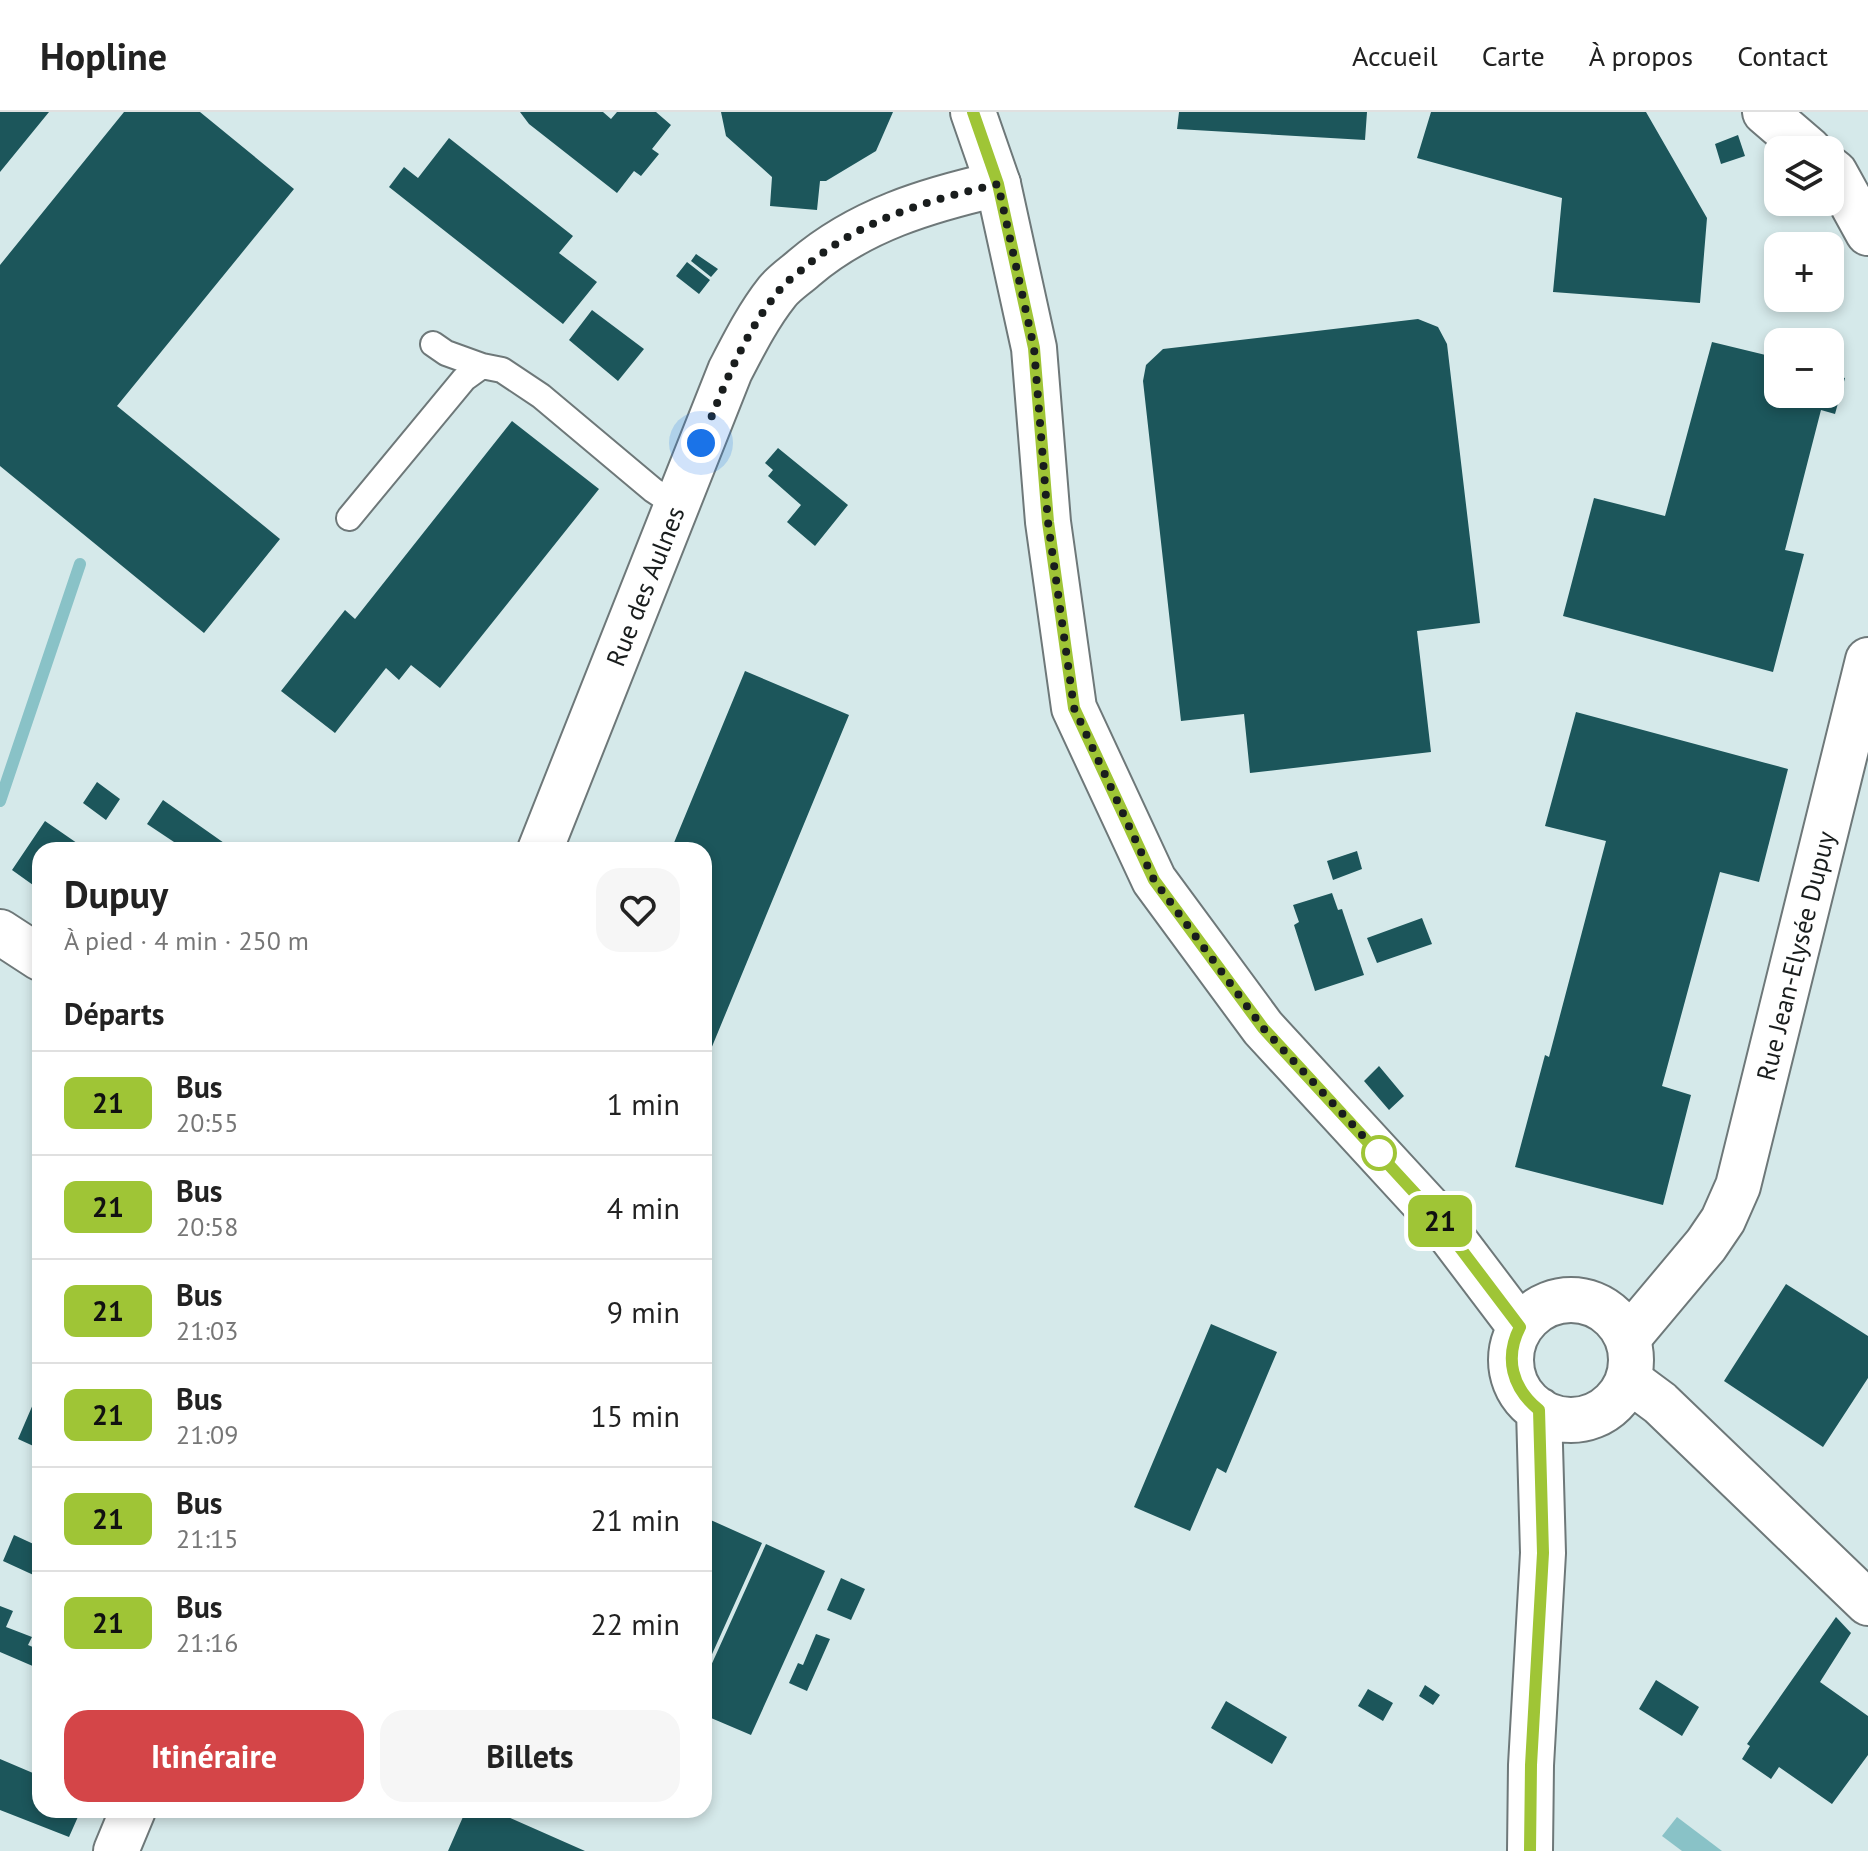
<!DOCTYPE html>
<html lang="fr">
<head>
<meta charset="utf-8">
<style>
	:root { --surface:#fff; --page:#f6f6f6; --text:#222; --muted:#767676; --line:#e0e0e0; --accent:#d44548 }
	body { margin:0; font-family:"PT Sans",sans-serif; background:var(--page); color:var(--text); height:100vh; display:flex; flex-direction:column; font-size:30px; white-space:nowrap }
	* { box-sizing:border-box; margin:0 }
	p { font-size:26px; color:var(--muted) }
	.icon { flex:none; width:44px; height:44px; fill:none; stroke:currentColor; stroke-width:2; stroke-linecap:round; stroke-linejoin:round }
	.map { position:relative; flex:1; overflow:hidden }
	.side { position:absolute; left:32px; top:730px; width:680px; height:976px; display:flex; flex-direction:column; background:var(--surface); border-radius:24px; box-shadow:0 4px 12px #0003 }
	.side>* { flex:none }
	.badge { padding:0 16px; border-radius:12px; font-size:28px; line-height:52px }
	.controls { position:absolute; left:1764px; top:24px; display:grid; gap:16px }
	.controls a { display:grid; place-items:center; width:80px; height:80px; border-radius:16px; background:var(--surface); box-shadow:0 4px 12px #0003; font-size:40px }
	.you { position:absolute; width:40px; height:40px; margin:-20px; border:6px solid #fff; border-radius:50%; background:#1a73e8; box-shadow:0 0 0 12px #1a73e833 }
	.map>.badge { position:absolute; translate:-50% -50%; box-shadow:0 0 0 4px #fff }
	h2 { padding:0 32px; font-size:30px; line-height:72px }
	.round { display:grid; place-items:center; flex:none; width:84px; height:84px; border-radius:24px; background:var(--page) }
	.headline { display:flex; align-items:center; justify-content:space-between; height:136px; padding:0 32px }
	h1 { font-size:38px; font-weight:800; line-height:60px }
	.primary-button { display:flex; gap:16px; margin-top:auto; padding:16px 32px }
	.primary-button a { flex:1; height:92px; border-radius:24px; background:var(--accent); color:#fff; font-size:32px; font-weight:800; line-height:92px; text-align:center }
	.primary-button a+a { background:var(--page); color:var(--text) }
	ul { padding:0; list-style:none }
	li { display:flex; align-items:center; gap:24px; height:104px; padding:0 32px; border-top:2px solid var(--line) }
	li div { flex:1 }
	li b { display:block; font-size:30px }
	li em { font-style:normal }
	li .badge { min-width:88px; font-weight:700; text-align:center }
	header { display:flex; align-items:center; gap:48px; box-sizing:border-box; height:112px; padding:0 40px; background:var(--surface); border-bottom:2px solid var(--line) }
	header strong { font-size:38px }
	nav { display:flex; gap:44px; margin-inline-start:auto; font-size:28px }
	.map>svg:first-child { display:block }
</style>
</head>
<body>
<header>
<strong>Hopline</strong>
<nav><a>Accueil</a><a>Carte</a><a>À propos</a><a>Contact</a></nav>
</header>
<div class="map">
<svg width="1868" height="1739" viewBox="0 0 1868 1739">
	<rect width="100%" height="100%" fill="#e9f3f4"/>
	<!-- built -->
	<path fill="#d5e9ea" fill-rule="evenodd" d="M0,0H1868V1739H0ZM1778,38H1830V90H1778ZM1778,134H1830V186H1778ZM1778,230H1830V282H1778ZM40,738H704V1698H40Z"/>
	<!-- water -->
	<path fill="#89c2c7" d="M1677,1705L1722,1739H1682L1662,1724Z"/>
	<g fill="none" stroke-linecap="round" stroke-linejoin="round">
		<!-- stream -->
		<path stroke="#89c2c7" stroke-width="12" d="M0,689L80,452"/>
	</g>
	<!-- building -->
	<path fill="#1c565b" d="M0,0H49L0,60Z
		M124,0H200L294,77L117,294L280,427L204,521L0,354V153Z
		M520,0H603L611,7L617,0H656L671,13L652,37L659,42L641,64L634,59L617,81L529,12Z
		M721,0H893L876,39L826,69H820L817,98L770,94L772,65L726,24Z
		M1179,0H1367L1365,28L1177,17Z
		M1431,0H1646L1707,106L1700,191L1553,180L1562,86L1417,46Z
		M1738,23L1745,44L1721,52L1715,32Z
		M449,26L573,124L559,141L597,170L563,212L389,75L404,55L418,66Z
		M696,142L718,157L711,165L691,149Z
		M687,150L710,168L699,182L676,164Z
		M592,198L644,237L618,269L569,228Z
		M1418,207L1438,215L1447,232L1480,511L1417,519L1431,640L1250,661L1244,602L1181,609L1143,269L1146,253L1163,237Z
		M1712,230L1778,246V282H1830V262L1845,266L1835,302L1821,298L1785,438L1804,442L1773,560L1563,504L1594,386L1665,404Z
		M512,309L599,377L440,576L411,553L399,568L386,556L335,621L281,579L345,498L355,507Z
		M778,336L848,393L815,434L787,410L801,393L768,364L773,358L765,351Z
		M745,559L849,603L704,954V738H671Z
		M1576,600L1788,657L1759,770L1720,760L1662,974L1691,983L1663,1093L1515,1055L1545,943L1549,945L1606,729L1545,714Z
		M97,670L120,687L106,708L83,691Z
		M163,688L234,738H186L147,712Z
		M45,709L87,738H40V778L12,758Z
		M1357,739L1362,757L1333,768L1327,749Z
		M1332,781L1338,798L1342,797L1364,863L1315,879L1294,813L1299,810L1293,793Z
		M1422,806L1432,832L1377,851L1367,826Z
		M1379,954L1404,984L1389,998L1364,969Z
		M1786,1172L1868,1224V1266L1823,1335L1724,1269Z
		M1211,1212L1277,1240L1226,1361L1217,1356L1190,1419L1134,1395Z
		M40,1276V1337L18,1327Z
		M704,1405L762,1431L704,1560Z
		M14,1423L40,1435V1466L3,1449Z
		M766,1432L825,1459L751,1623L704,1603V1569Z
		M841,1466L865,1477L851,1508L827,1498Z
		M0,1494L13,1499L6,1515L32,1525L28,1533L40,1538L35,1555L0,1540Z
		M1836,1505L1851,1521L1820,1570L1868,1604V1643L1832,1692L1779,1655L1771,1667L1742,1647L1750,1634L1747,1632Z
		M816,1522L830,1527L807,1579L789,1571L798,1551L803,1553Z
		M1656,1568L1699,1595L1682,1624L1639,1597Z
		M1425,1573L1440,1583L1433,1593L1419,1584Z
		M1368,1577L1393,1591L1383,1609L1358,1594Z
		M1226,1589L1287,1625L1272,1652L1211,1616Z
		M0,1647L40,1664V1698H81L69,1725L0,1698Z
		M466,1698H492L585,1739H448Z"/>
	<g fill="none" stroke-linecap="round" stroke-linejoin="round">
		<!-- service casing -->
		<g stroke="#6e7879" stroke-width="28">
			<path id="service" d="M433,232L446,241L482,254
				M349,406L464,267L482,254L502,258L541,284L653,378L677,394"/>
		</g>
		<!-- minor casing -->
		<g stroke="#6e7879" stroke-width="48">
			<g id="minor">
				<path d="M1765,0L1809,38"/>
				<path d="M1830,57L1835,61L1868,121"/>
				<path id="s1" d="M540,738L730,259C744,232 758,204 777,180C784,171 795,164 804,156C860,108 928,88 998,72"/>
				<path d="M0,820L40,846"/>
				<path id="s2" d="M1628,1226L1706,1133L1723,1108L1738,1074L1868,548"/>
				<path d="M1629,1268L1660,1291L1868,1491"/>
				<path d="M116,1739L133,1698"/>
			</g>
		</g>
		<!-- tertiary casing -->
		<g stroke="#6e7879" stroke-width="48">
			<path id="tertiary" d="M973,0L998,72L1034,236L1048,410L1074,596L1154,768L1263,916L1436,1104L1520,1215
				M1511 1248a60 60 0 1 1 120 0a60 60 0 1 1-120 0Z
				M1530,1739L1531,1653L1543,1441L1539,1298"/>
		</g>
		<!-- service -->
		<use href="#service" stroke="#fff" stroke-width="24"/>
		<!-- minor -->
		<use href="#minor" stroke="#fff" stroke-width="44"/>
		<!-- tertiary -->
		<use href="#tertiary" stroke="#fff" stroke-width="44"/>
	</g>
	<g fill="none" stroke-linecap="round" stroke-linejoin="round">
		<!-- line casing -->
		<g stroke="#fff" stroke-width="18">
			<path id="line" d="M973,0L998,72L1034,236L1048,410L1074,596L1154,768L1263,916L1436,1104L1520,1215C1504,1246 1512,1276 1539,1298L1543,1441L1531,1653L1530,1739"/>
		</g>
		<!-- line -->
		<use href="#line" stroke="#9fc536" stroke-width="12"/>
		<!-- walk -->
		<path stroke="#191d1d" stroke-width="8" stroke-dasharray="0 14.4" d="M701,331C722,279 742,224 778,180C785,170 796,163 805,155C860,108 928,88 998,72L1034,236L1048,410L1074,596L1154,768L1263,916L1388,1051L1379,1041"/>
	</g>
	<!-- markers -->
	<circle fill="#fff" stroke="#9fc536" stroke-width="4" cx="1379" cy="1041" r="16"/>
	<g text-anchor="middle" dominant-baseline="central" stroke-width="8" stroke-linejoin="round" paint-order="stroke">
		<!-- street labels -->
		<g font-size="26" fill="#191d1d" stroke="#fff">
			<text stroke="none"><textPath href="#s1" startOffset="284">Rue des Aulnes</textPath></text>
			<text stroke="none"><textPath href="#s2" startOffset="426">Rue Jean-Elysée Dupuy</textPath></text>
		</g>
	</g>
</svg>
<div class="controls">
<a><svg class="icon" aria-label="layers" viewBox="0 0 24 24"><path d="M12 4l9 5-9 5-9-5zM3 14l9 5 9-5"/></svg></a>
<a>+</a>
<a>−</a>
</div>
<div class="you" style="left:701px;top:331px"></div>
<b class="badge" style="left:1440px;top:1109px;background:#9fc536;color:#111">21</b>
<section class="side">
<div class="headline"><div><h1>Dupuy</h1><p>À pied · 4 min · 250 m</p></div><a class="round"><svg class="icon" aria-label="heart" viewBox="0 0 24 24"><path d="M12 20l-8-8c-3-5 5-10 8-4 3-6 11-1 8 4z"/></svg></a></div>
<h2>Départs</h2>
<ul>
<li><span class="badge" style="background:#9fc536;color:#111">21</span><div><b>Bus</b><p>20:55</p></div><em>1 min</em></li>
<li><span class="badge" style="background:#9fc536;color:#111">21</span><div><b>Bus</b><p>20:58</p></div><em>4 min</em></li>
<li><span class="badge" style="background:#9fc536;color:#111">21</span><div><b>Bus</b><p>21:03</p></div><em>9 min</em></li>
<li><span class="badge" style="background:#9fc536;color:#111">21</span><div><b>Bus</b><p>21:09</p></div><em>15 min</em></li>
<li><span class="badge" style="background:#9fc536;color:#111">21</span><div><b>Bus</b><p>21:15</p></div><em>21 min</em></li>
<li><span class="badge" style="background:#9fc536;color:#111">21</span><div><b>Bus</b><p>21:16</p></div><em>22 min</em></li>
</ul>
<div class="primary-button"><a>Itinéraire</a><a>Billets</a></div>
</section>
</div>
</body>
</html>
